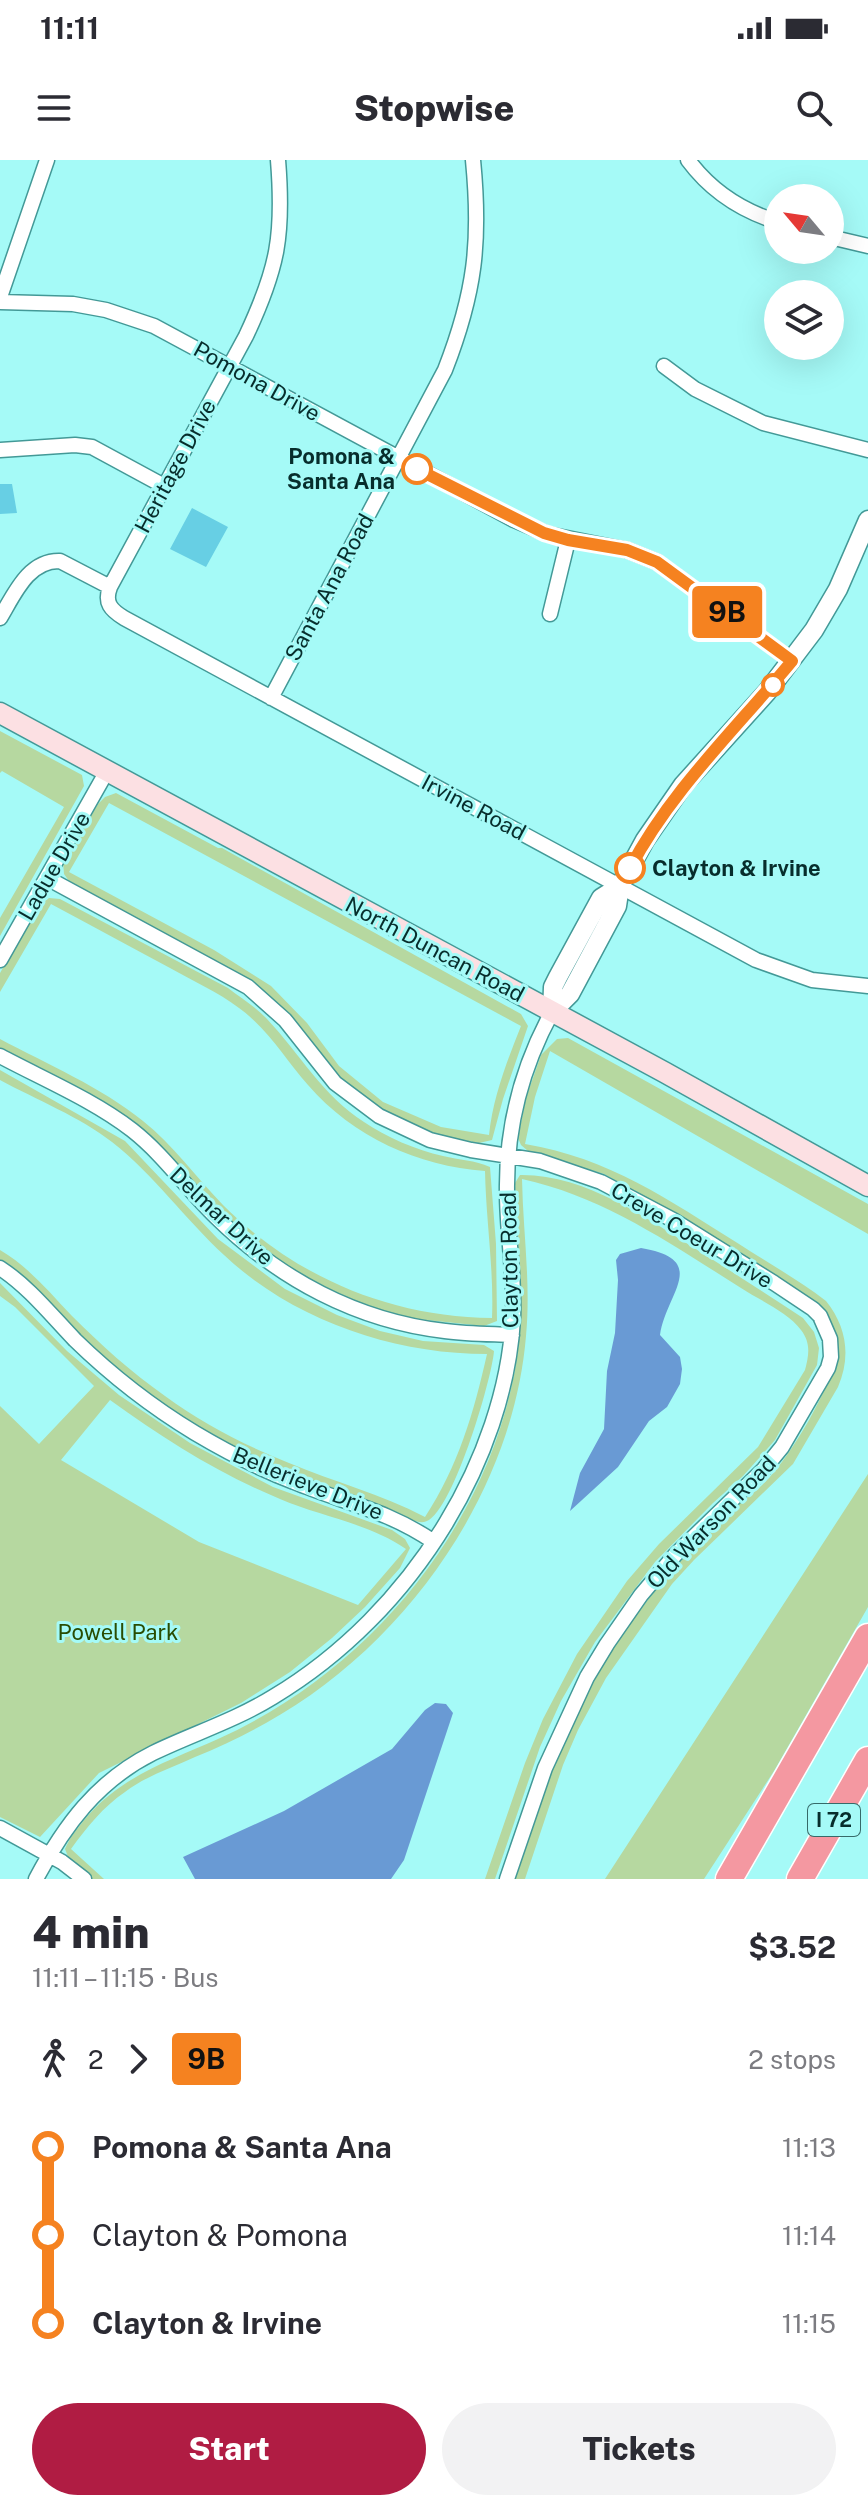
<!DOCTYPE html>
<html lang="en">
<head>
<meta charset="utf-8">
<style>
	:root { --surface:#fff; --page:#f2f2f3; --text:#2b2b33; --muted:#7c7c81; --accent:#b01c43 }
	body { margin:0; font-family:"Public Sans",sans-serif; background:var(--page); color:var(--text); height:100vh; display:flex; flex-direction:column; font-size:30px; white-space:nowrap }
	* { box-sizing:border-box; margin:0 }
	p { font-size:26px; color:var(--muted) }
	.icon { flex:none; width:44px; height:44px; fill:none; stroke:currentColor; stroke-width:2; stroke-linecap:round; stroke-linejoin:round }
	.map { position:relative; height:1719px; overflow:hidden }
	.panel { display:flex; flex-direction:column; background:var(--surface); flex:1 }
	.panel>* { flex:none }
	.badge { padding:0 16px; border-radius:6px; font-size:28px; line-height:52px }
	.needle { width:52px; rotate:299deg }
	.tools { position:absolute; left:764px; top:24px; display:grid; gap:16px }
	.tools a { display:grid; place-items:center; width:80px; height:80px; border-radius:50%; background:var(--surface); box-shadow:0 8px 32px #0002; font-size:40px }
	.map>.badge { position:absolute; translate:-50% -50%; box-shadow:0 0 0 4px #fff }
	.legs { display:flex; align-items:center; gap:12px; height:88px; padding:0 32px; font-size:26px }
	.legs p { margin-inline-start:auto }
	.headline { display:flex; align-items:center; justify-content:space-between; height:136px; padding:0 32px }
	h1 { font-size:44px; font-weight:800; line-height:60px }
	.primary-button { display:flex; gap:16px; margin-top:auto; padding:16px 32px }
	.primary-button a { flex:1; height:92px; border-radius:48px; background:var(--accent); color:#fff; font-size:32px; font-weight:800; line-height:92px; text-align:center }
	.primary-button a+a { background:var(--page); color:var(--text) }
	ul { padding:0 32px; list-style:none }
	li { display:flex; align-items:center; gap:28px; height:88px; font-size:30px }
	li i { display:grid; place-items:center; width:12px; height:100%; margin:0 10px; background:currentColor }
	li i::after { content:''; width:20px; height:20px; margin:-10px; border:6px solid; border-radius:50%; background:var(--surface) }
	li p { margin-inline-start:auto }
	li:first-child i { background:linear-gradient(#0000 50%,currentColor 0) }
	li:last-child i { background:linear-gradient(currentColor 50%,#0000 0) }
	.status { display:flex; justify-content:space-between; align-items:center; height:56px; padding:0 40px; background:var(--surface); direction:ltr }
	.status svg { height:22px; fill:currentColor }
	header { display:flex; justify-content:space-between; align-items:center; height:104px; padding:0 32px; background:var(--surface); font-size:36px; font-weight:800 }
	.map>svg:first-child { display:block }
</style>
</head>
<body>
<div class="status"><b>11:11</b><svg viewBox="0 0 49 12"><path d="M0 12V9h3v3zM5 12V6h3v6zM10 12V3h3v9zM15 12V0h3v12zM26 1h20v11H26zM47 4h2v5h-2z"/></svg></div>
<header><svg class="icon" aria-label="menu" viewBox="0 0 24 24"><path d="M4 6h16M4 12h16M4 18h16"/></svg>Stopwise<svg class="icon" aria-label="search" viewBox="0 0 24 24"><circle cx="10" cy="10" r="6"/><path d="M15 15l6 6"/></svg></header>
<div class="map">
<svg width="868" height="1719" viewBox="0 0 868 1719">
	<rect width="100%" height="100%" fill="#a5faf7"/>
	<!-- green -->
	<path fill="#b6d8a0" fill-rule="evenodd" d="M0,571L82,615L84,626L0,776V758L64,647L2,611L0,613Z
		M116,633L218,688H222L521,854L528,866L503,939L492,980L479,983L429,974L383,953L341,923L286,853L243,816L69,721L64,714L63,702L98,644L105,637ZM109,643L521,866C507,901 493,937 489,975L441,967L383,942L339,906L307,863L271,826L214,790L69,712Z
		M49,738L60,739L228,828C241,838 256,847 267,859C300,894 322,935 364,962C386,977 416,990 443,996C459,1000 475,1000 490,1007L496,1084L497,1161L484,1166L407,1158L346,1139L287,1108L226,1059L149,977L0,889V879C47,904 101,927 143,961C173,985 196,1017 223,1045C295,1117 390,1157 492,1158C494,1109 486,1061 485,1011C418,1006 353,977 308,925C285,899 268,869 239,848C218,832 193,821 170,808C130,787 91,765 51,744L0,832V813L38,746Z
		M568,878L868,1044V1074L550,891L535,937L525,984C609,998 669,1040 739,1084C768,1103 799,1120 826,1141C847,1167 851,1197 838,1227L793,1304L694,1400L672,1424L606,1518L578,1570L563,1605L525,1719H515C527,1689 534,1657 545,1627C566,1570 594,1515 629,1465C659,1423 695,1383 734,1348C744,1339 757,1331 766,1321C793,1293 828,1232 837,1195L803,1135L662,1046L604,1014L528,991L521,985L518,978L526,938L541,895L557,879Z
		M0,910L125,981L218,1079L285,1129L337,1155L380,1171L423,1181L484,1185L494,1191C492,1219 451,1359 424,1362C411,1364 377,1343 362,1338C337,1329 311,1322 287,1312C233,1289 180,1261 134,1224C87,1186 48,1137 0,1100V1090C29,1107 49,1132 72,1156C101,1185 131,1212 165,1236C202,1263 246,1286 289,1303C334,1322 381,1334 425,1357C458,1307 474,1252 487,1194C393,1194 293,1160 224,1095C185,1059 154,1015 112,982C80,957 37,940 0,920Z
		M520,1015C585,1014 646,1058 699,1091C734,1113 768,1135 803,1158L814,1172L819,1188L817,1205L775,1280L743,1316L713,1343L655,1402L595,1482L561,1541L540,1587L495,1719H485L525,1603L543,1559L577,1494L627,1421L659,1384L758,1287L805,1210C809,1195 811,1183 801,1170C788,1152 759,1140 741,1128C671,1084 604,1037 522,1019C523,1072 531,1123 526,1176C513,1334 404,1487 266,1563C243,1576 220,1587 195,1597C171,1608 146,1616 125,1632C103,1647 87,1667 71,1689L104,1719H92L69,1699L65,1689C70,1677 77,1669 85,1659C121,1616 169,1601 218,1579C369,1511 488,1368 516,1204C526,1144 516,1084 515,1023Z
		M0,1123L67,1191L119,1235L190,1283L273,1327L392,1370L405,1379L410,1388L400,1408L365,1447L332,1478L290,1512L241,1543L99,1613L40,1677L0,1657V1246L39,1284L94,1226L15,1147L0,1136ZM110,1240C164,1279 219,1314 280,1339C322,1357 368,1363 406,1389L358,1445L199,1382L61,1300Z
		M868,1314V1447L774,1611L704,1719H605Z"/>
	<!-- water -->
	<path fill="#699ad4" d="M641,1088C711,1100 666,1133 660,1175L680,1197L682,1209L680,1224L667,1247L649,1261L618,1307L570,1351L580,1313L604,1269L607,1211L615,1173L618,1120L616,1100L620,1094Z
		M435,1543L446,1544L453,1553L404,1700L391,1719H195L183,1697L284,1651L392,1589L425,1550Z"/>
	<!-- building -->
	<path fill="#67cfe4" d="M0,324H12L17,353L0,354Z
		M192,348L228,367L206,407L170,389Z"/>
	<g fill="none" stroke-linecap="round" stroke-linejoin="round">
		<!-- minor casing -->
		<g stroke="#439997" stroke-width="17">
			<path id="minor" d="M278,0C284,75 278,108 246,176L110,427C104,443 111,450 124,458L756,800L812,820L868,826
				M688,0C711,31 742,51 778,62
				M830,77L868,86
				M0,137L47,0
				M0,142L73,144L106,150L154,166L514,360L547,374L627,390L657,402L792,501
				M664,206L695,229L763,263L868,290
				M0,290L75,285L92,287L164,326
				M550,454L568,380
				M0,458C14,435 28,400 60,401L110,427
				M271,538L445,210C475,133 481,82 473,0
				M47,718L248,827L285,860L335,923L379,956L430,980L471,990L540,1001L601,1022L673,1060L774,1123L813,1149L820,1156L830,1179L831,1197L828,1208L782,1287L764,1309L675,1395L641,1435L607,1484L587,1517L545,1608L507,1719
				M0,800L107,611
				M0,896C43,919 93,940 132,970C164,995 187,1029 216,1057C279,1119 357,1161 445,1171C467,1174 490,1174 512,1175
				M0,1108C29,1127 51,1155 75,1180C111,1215 152,1247 195,1273C227,1292 260,1309 294,1322C345,1343 387,1350 434,1382
				M0,1668L62,1702L84,1719
				M36,1719C64,1666 97,1621 153,1593C192,1574 234,1561 273,1537C343,1495 403,1434 446,1363C483,1302 509,1230 513,1159C515,1116 507,1074 507,1032C506,969 522,907 552,852"/>
		</g>
		<!-- tertiary casing -->
		<g stroke="#439997" stroke-width="21">
			<path id="tertiary" d="M552,852L570,834L617,746L620,726L645,680L683,625L767,532L814,470L838,429L868,360
				M552,852L553,827L558,817L601,738L620,726"/>
		</g>
		<!-- secondary casing -->
		<g stroke="#439997" stroke-width="23">
			<path id="secondary" d="M0,553L664,912L868,1026"/>
		</g>
		<!-- motorway casing -->
		<g stroke="#fff" stroke-width="29">
			<path id="motorway" d="M729,1719L868,1477
				M800,1719L868,1600"/>
		</g>
		<!-- minor -->
		<use href="#minor" stroke="#fff" stroke-width="14"/>
		<!-- tertiary -->
		<use href="#tertiary" stroke="#fff" stroke-width="18"/>
		<!-- secondary -->
		<use href="#secondary" stroke="#fce0e3" stroke-width="20"/>
		<!-- motorway -->
		<use href="#motorway" stroke="#f498a1" stroke-width="26"/>
	</g>
	<g fill="none" stroke-linecap="round" stroke-linejoin="round">
		<!-- line-1 casing -->
		<g stroke="#fff" stroke-width="18">
			<path id="line-1" d="M417,309L544,373L568,380L627,390L657,402L792,501C736,569 672,629 630,708"/>
		</g>
		<!-- line-1 -->
		<use href="#line-1" stroke="#f58220" stroke-width="12"/>
	</g>
	<!-- markers -->
	<g fill="#fff" stroke="#f58220" stroke-width="4">
		<circle cx="417" cy="309" r="14"/>
		<circle cx="773" cy="525" r="10"/>
		<circle cx="630" cy="708" r="14"/>
	</g>
	<g text-anchor="middle" dominant-baseline="central" stroke-width="6" stroke-linejoin="round" paint-order="stroke">
		<!-- shield labels -->
		<rect fill="#a5faf7" stroke="#366a69" stroke-width="2" x="808" y="1644" width="52" height="32" rx="6"/>
		<g font-size="20" font-weight="bold" fill="#072d2c">
			<text x="834" y="1660">I 72</text>
		</g>
		<!-- street labels -->
		<g font-size="22" fill="#072d2c" stroke="#a5faf7">
			<text transform="translate(257 221) rotate(29)">Pomona Drive</text>
			<text transform="translate(175 306) rotate(-62)">Heritage Drive</text>
			<text transform="translate(329 427) rotate(-62)">Santa Ana Road</text>
			<text transform="translate(474 647) rotate(28)">Irvine Road</text>
			<text transform="translate(54 706) rotate(-60)">Ladue Drive</text>
			<text transform="translate(435 789) rotate(28)">North Duncan Road</text>
			<text transform="translate(222 1056) rotate(43)">Delmar Drive</text>
			<text transform="translate(692 1075) rotate(31)">Creve Coeur Drive</text>
			<text transform="translate(509 1100) rotate(-91)">Clayton Road</text>
			<text transform="translate(308 1323) rotate(22)">Bellerieve Drive</text>
			<text transform="translate(711 1362) rotate(-46)">Old Warson Road</text>
		</g>
		<!-- stop labels -->
		<g font-size="22" font-weight="bold" fill="#072d2c" stroke="#a5faf7" text-anchor="end">
			<text x="395" y="296">Pomona &amp;<tspan x="395" dy="25">Santa Ana</tspan></text>
			<text x="652" y="708" text-anchor="start">Clayton &amp; Irvine</text>
		</g>
		<!-- park labels -->
		<g font-size="22" fill="#294c02" stroke="#a5faf7">
			<text x="118" y="1472">Powell Park</text>
		</g>
	</g>
</svg>
<div class="tools">
<a><svg class="needle" viewBox="-14 -14 28 28"><path d="M0-13l5 13h-10z" fill="#e53935"/><path d="M0 13l5-13h-10z" fill="#7c7c81"/></svg></a>
<a><svg class="icon" aria-label="layers" viewBox="0 0 24 24"><path d="M12 4l9 5-9 5-9-5zM3 14l9 5 9-5"/></svg></a>
</div>
<b class="badge" style="left:727px;top:452px;background:#f58220;color:#111">9B</b>
</div>
<section class="panel">
<div class="headline"><div><h1>4 min</h1><p>11:11 – 11:15 · Bus</p></div><b>$3.52</b></div>
<div class="legs"><svg class="icon" aria-label="walk" viewBox="0 0 24 24"><circle cx="13" cy="4" r="2"/><path d="M13 8l-2 6 4 7M11 14l-3 7M7 12l3-4h3l4 4"/></svg>2<svg class="icon" aria-label="forward" viewBox="0 0 24 24"><path d="M9 5l7 7-7 7"/></svg><b class="badge" style="background:#f58220;color:#111">9B</b><p>2 stops</p></div>
<ul>
<li><i style="color:#f58220"></i><b>Pomona &amp; Santa Ana</b><p>11:13</p></li>
<li><i style="color:#f58220"></i><span>Clayton &amp; Pomona</span><p>11:14</p></li>
<li><i style="color:#f58220"></i><b>Clayton &amp; Irvine</b><p>11:15</p></li>
</ul>
<div class="primary-button"><a>Start</a><a>Tickets</a></div>
</section>
</body>
</html>
